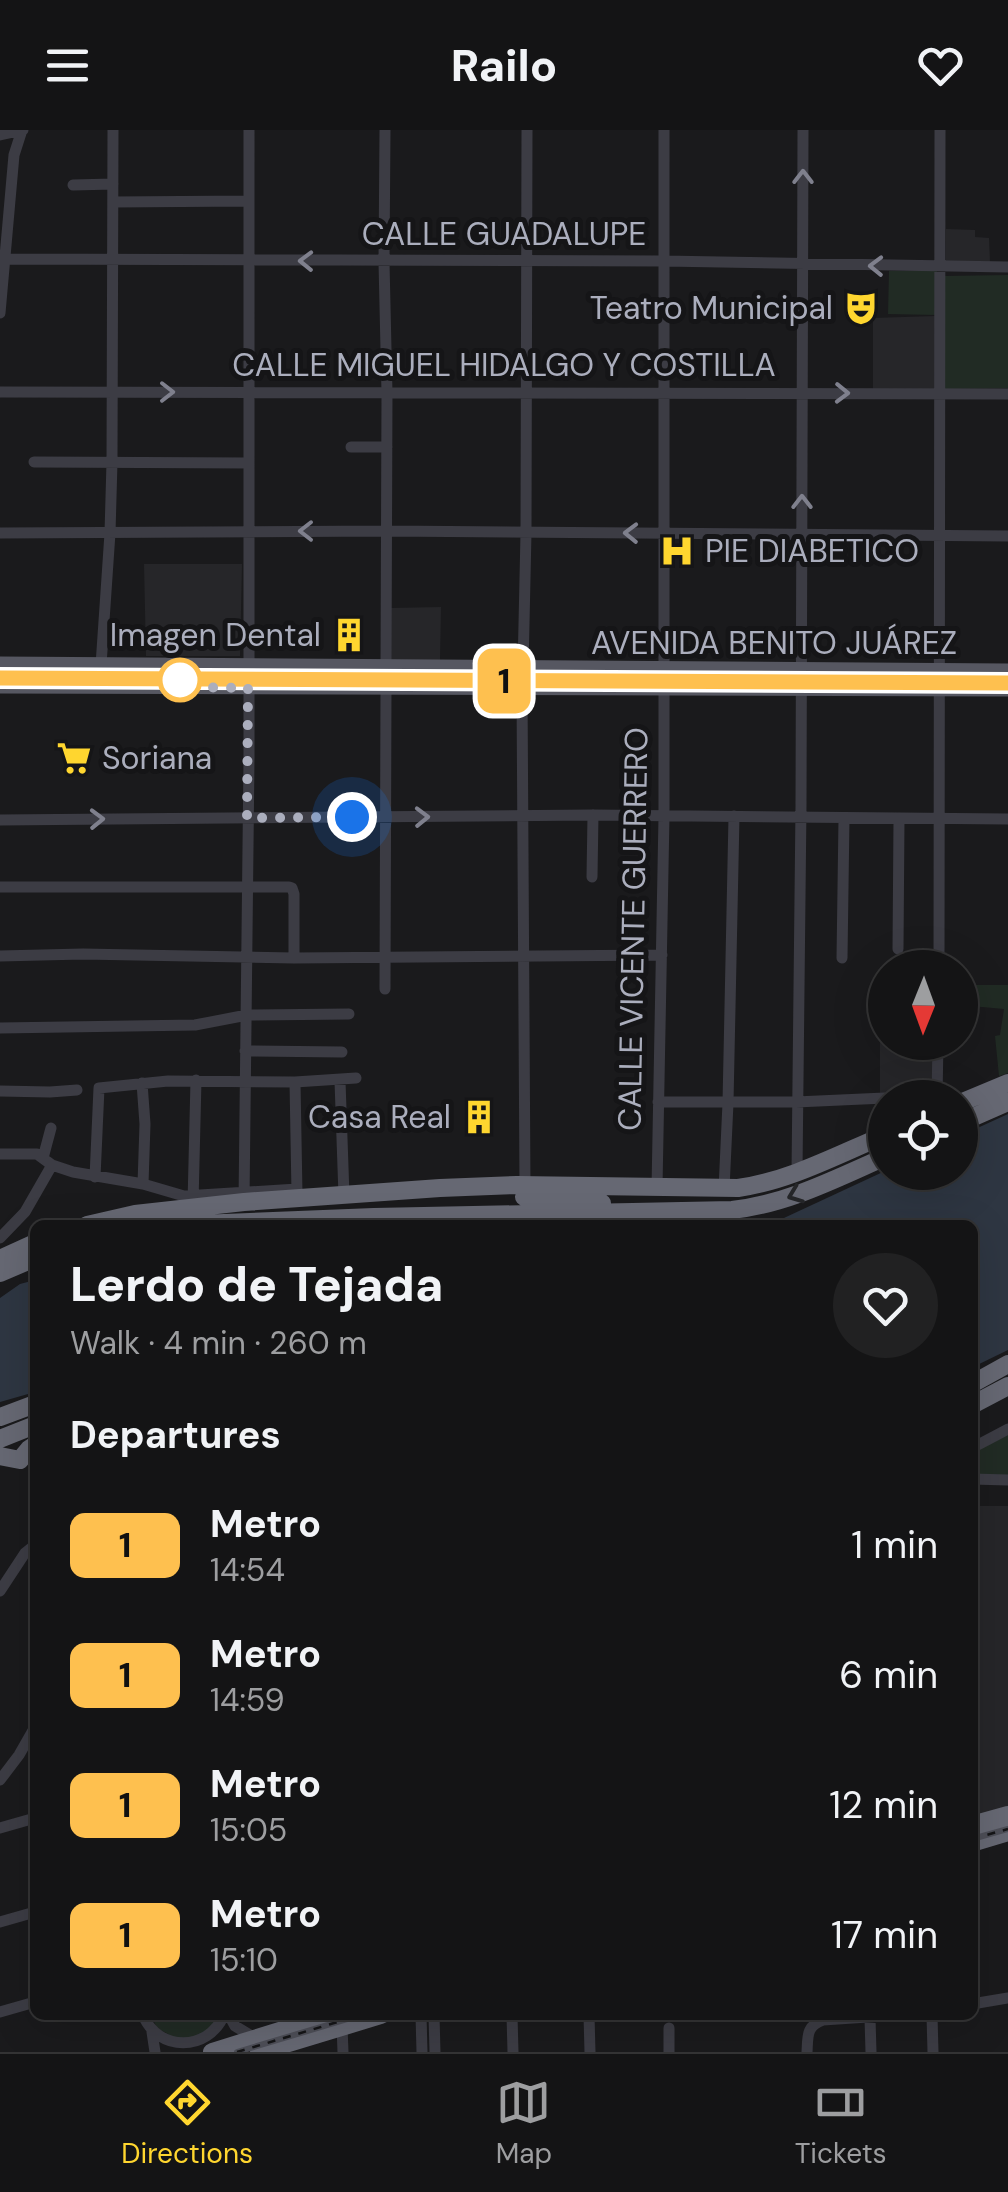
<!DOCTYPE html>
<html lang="en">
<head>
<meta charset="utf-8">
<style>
	:root { --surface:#141415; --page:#212122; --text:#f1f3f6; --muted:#9d9ea0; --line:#333334; --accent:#ffd62f }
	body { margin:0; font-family:"DM Sans",sans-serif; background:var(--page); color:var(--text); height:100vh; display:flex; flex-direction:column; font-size:38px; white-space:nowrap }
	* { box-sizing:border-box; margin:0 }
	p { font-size:32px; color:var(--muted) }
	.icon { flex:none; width:55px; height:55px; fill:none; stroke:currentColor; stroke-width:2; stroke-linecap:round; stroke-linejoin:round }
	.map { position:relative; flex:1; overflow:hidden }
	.details { position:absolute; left:30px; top:1090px; width:948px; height:800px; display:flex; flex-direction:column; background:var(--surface); border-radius:15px; box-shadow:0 10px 40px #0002,0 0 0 2px var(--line) }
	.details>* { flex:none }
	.badge { padding:0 20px; border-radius:15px; font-size:35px; line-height:65px }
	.needle { width:65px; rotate:181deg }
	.tools { position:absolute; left:868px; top:820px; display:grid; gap:20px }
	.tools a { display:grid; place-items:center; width:110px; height:110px; border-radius:50%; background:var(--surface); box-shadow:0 10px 40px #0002,0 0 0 2px var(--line); font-size:50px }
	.you { position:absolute; width:50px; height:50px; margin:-25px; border:8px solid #fff; border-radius:50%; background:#1a73e8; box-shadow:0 0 0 15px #1a73e833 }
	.map>.badge { position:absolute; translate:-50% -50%; box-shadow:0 0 0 5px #fff }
	h2 { padding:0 40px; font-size:38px; line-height:90px }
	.round { display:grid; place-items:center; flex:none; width:105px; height:105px; border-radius:52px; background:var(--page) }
	.overview { display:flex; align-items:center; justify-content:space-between; height:170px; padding:0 40px }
	h1 { font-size:48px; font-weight:800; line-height:75px }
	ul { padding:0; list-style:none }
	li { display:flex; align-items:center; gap:30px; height:130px; padding:0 40px }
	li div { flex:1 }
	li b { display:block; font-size:38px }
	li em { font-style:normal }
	li .badge { min-width:110px; font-weight:700; text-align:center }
	header { display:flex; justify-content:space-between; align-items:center; height:130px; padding:0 40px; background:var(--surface); font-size:45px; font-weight:800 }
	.dock { display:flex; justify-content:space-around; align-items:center; height:140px; border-top:2px solid var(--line); background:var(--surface); font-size:28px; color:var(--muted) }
	.dock a { display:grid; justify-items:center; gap:5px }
	.dock .on { color:var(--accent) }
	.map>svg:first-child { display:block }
</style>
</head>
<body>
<header><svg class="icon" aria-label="menu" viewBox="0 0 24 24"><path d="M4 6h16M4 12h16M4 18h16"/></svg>Railo<svg class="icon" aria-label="heart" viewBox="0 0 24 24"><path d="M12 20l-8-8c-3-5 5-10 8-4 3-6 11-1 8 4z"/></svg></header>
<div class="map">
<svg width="1008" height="1922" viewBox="0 0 1008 1922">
	<rect width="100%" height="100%" fill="#1a1a1c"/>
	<!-- built -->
	<path fill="#262629" d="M946,99L975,100V107L989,108L990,132L946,131Z
		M935,186V260H873V188Z
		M144,434H242L240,526H146Z
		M441,477L440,530H391V478Z
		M933,836L885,838V912L933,913V964L880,965V837Z
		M973,1376H1008V1695L973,1705Z"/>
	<!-- green -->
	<path fill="#212b24" d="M889,141H937L936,185L888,184Z
		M1008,145V258L945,259V146Z
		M960,855H1008V943L999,946L995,906L1000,905L1004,879L960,875Z
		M1008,1305V1345H973V1322Z
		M151,1885H219L211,1901L183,1912L157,1898Z"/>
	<!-- water -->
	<path fill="#2e3642" d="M1008,984V1220L973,1237L972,1095H749L771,1094L885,1041L960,1042V1006Z
		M35,1150V1262L0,1272V1168L20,1154Z"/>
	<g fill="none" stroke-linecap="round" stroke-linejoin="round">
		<!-- minor -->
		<path stroke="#3c3c44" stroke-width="11" d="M385,0L384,132L387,263L386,538
			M0,5L23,0
			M73,55L113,54
			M113,72L249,71
			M0,129L664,131L1008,137
			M0,183L14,25L22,0
			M0,262L1008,264
			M351,317H387
			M34,332L249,333
			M0,403L387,401L1008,406
			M101,535L110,403L112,332L113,0
			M523,539L526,403L527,0
			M522,559L525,1056
			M0,690L593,685L1008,689
			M592,747L593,685
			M0,757H289L292,758L294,764V828
			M898,819L899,689
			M0,826L83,824L294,828L662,825
			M842,828L844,688
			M939,838L940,0
			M385,859L386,558
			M0,898L195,895L247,885L349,884
			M245,921L342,922
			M340,951L344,1066
			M295,952L297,1064
			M142,953L145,994L143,1054
			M0,961L50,962L77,960
			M906,968L937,966
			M937,968L938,912
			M658,972H796L885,968
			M0,1024H37L52,1035L73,1042L143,1054L184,1066L297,1059
			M43,1028L51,998
			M797,1042L801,676L803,0
			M95,1047L99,958L168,951L295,952L356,948
			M657,1058L664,686V0
			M724,1059L728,973L734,686
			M244,1072L249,628V0
			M193,1073L196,950
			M0,1108L25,1082L52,1035
			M972,1318L1008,1299
			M972,1349L1008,1350
			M0,1461L25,1423L35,1415
			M0,1650L19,1625L35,1597
			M0,1698L35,1688
			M0,1792L35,1782
			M972,1874L1008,1868
			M0,1882L35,1872
			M143,1885C158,1922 208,1922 224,1885
			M229,1885L235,1896L255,1908
			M421,1885L422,1922
			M434,1885L435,1922
			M512,1885L513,1922
			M589,1885L590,1922
			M932,1885L933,1922
			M870,1888L871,1922
			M342,1896L343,1922
			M669,1898V1922
			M152,1902L155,1922
			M807,1922C808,1906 806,1896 823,1890L898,1885"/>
		<!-- major -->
		<path stroke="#565761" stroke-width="15" d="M0,534L1008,541
			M0,556L1008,559"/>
		<!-- highway -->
		<path stroke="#666873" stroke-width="18" d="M960,973L1008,953
			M960,993L1008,972
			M524,1067L602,1073
			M87,1095L135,1084L244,1072L440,1058L517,1055L738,1058C789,1051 837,1025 885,1005
			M174,1095L374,1087L732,1080C787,1074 835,1049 885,1027
			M0,1129L35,1113
			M0,1143L35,1128
			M972,1254L1008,1234
			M972,1275L1008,1256
			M0,1287L35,1274
			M0,1309L35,1295
			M0,1326L20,1330L29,1319L35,1315
			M972,1695L1008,1685
			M972,1713L1008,1702
			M212,1922L331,1885
			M259,1922L381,1885"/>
		<!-- rail casing -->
		<g stroke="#4d4e57" stroke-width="6">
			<path id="rail" d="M0,548L1008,553
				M972,1709L1008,1699
				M237,1922L361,1885"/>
		</g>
		<!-- rail -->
		<use href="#rail" stroke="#151517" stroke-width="2.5" stroke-dasharray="8" stroke-linecap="butt"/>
	</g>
	<!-- one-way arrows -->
	<defs><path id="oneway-chevron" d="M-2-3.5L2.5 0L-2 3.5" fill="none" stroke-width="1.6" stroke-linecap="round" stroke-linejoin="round" transform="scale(2.5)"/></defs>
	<g stroke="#7f808d">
		<use href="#oneway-chevron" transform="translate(803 47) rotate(-90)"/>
		<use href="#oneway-chevron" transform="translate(306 131) rotate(-179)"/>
		<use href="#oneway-chevron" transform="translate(876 136) rotate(-179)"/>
		<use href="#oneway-chevron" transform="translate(167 262)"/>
		<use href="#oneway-chevron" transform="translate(842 263) rotate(1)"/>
		<use href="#oneway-chevron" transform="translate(802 372) rotate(-90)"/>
		<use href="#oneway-chevron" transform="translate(306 401) rotate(-180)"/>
		<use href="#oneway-chevron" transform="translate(631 403) rotate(-179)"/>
		<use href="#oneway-chevron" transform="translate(422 687) rotate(-1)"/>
		<use href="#oneway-chevron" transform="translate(97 689) rotate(-1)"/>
	</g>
	<use stroke="#252629" href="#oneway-chevron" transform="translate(795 1065) rotate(159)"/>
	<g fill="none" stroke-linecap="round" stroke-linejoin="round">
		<!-- line casing -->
		<g stroke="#fff" stroke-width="22">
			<path id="line" d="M0,548L1008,553"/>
		</g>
		<!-- line -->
		<use href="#line" stroke="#fec04f" stroke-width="15"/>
		<!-- walk -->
		<path stroke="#abaebd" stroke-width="10" stroke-dasharray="0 18" d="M180,550L187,557L248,558L247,688L352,687"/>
	</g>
	<!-- icons -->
	<defs>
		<g id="theatre-bare" transform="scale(2.7)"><path d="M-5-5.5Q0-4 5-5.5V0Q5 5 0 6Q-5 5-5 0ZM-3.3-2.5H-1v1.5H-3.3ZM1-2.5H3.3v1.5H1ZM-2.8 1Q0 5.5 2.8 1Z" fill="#ffd62f" stroke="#151517" stroke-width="2.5" paint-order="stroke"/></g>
		<g id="hospital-bare" transform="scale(2.7)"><path d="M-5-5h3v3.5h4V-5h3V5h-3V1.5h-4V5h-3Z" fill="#ffd62f" stroke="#151517" stroke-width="2.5" paint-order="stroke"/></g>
		<g id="building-bare" transform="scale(2.7)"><path d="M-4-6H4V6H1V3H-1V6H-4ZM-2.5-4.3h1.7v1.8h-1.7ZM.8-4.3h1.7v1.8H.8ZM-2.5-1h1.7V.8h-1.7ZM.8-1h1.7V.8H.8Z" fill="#ffd62f" stroke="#151517" stroke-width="2.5" paint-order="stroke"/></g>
		<g id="supermarket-bare" transform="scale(2.7)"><path d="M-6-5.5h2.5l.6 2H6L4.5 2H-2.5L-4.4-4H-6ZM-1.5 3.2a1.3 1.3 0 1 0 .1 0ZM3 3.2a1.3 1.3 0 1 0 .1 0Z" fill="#ffd62f" stroke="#151517" stroke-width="2.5" paint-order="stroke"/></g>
	</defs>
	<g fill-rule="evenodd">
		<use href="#theatre-bare" x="861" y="178"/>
		<use href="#hospital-bare" x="677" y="421"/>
		<use href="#building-bare" x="349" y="505"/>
		<use href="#supermarket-bare" x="74" y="628"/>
		<use href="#building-bare" x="479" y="987"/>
	</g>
	<!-- markers -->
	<circle fill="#fff" stroke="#fec04f" stroke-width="5" cx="180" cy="550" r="20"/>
	<g text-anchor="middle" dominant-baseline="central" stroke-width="10" stroke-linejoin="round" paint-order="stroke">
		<!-- street labels -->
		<g font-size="32" fill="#abaebd" stroke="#151517">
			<text x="504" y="104">CALLE GUADALUPE</text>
			<text x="504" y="235">CALLE MIGUEL HIDALGO Y COSTILLA</text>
			<text x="774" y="513">AVENIDA BENITO JUÁREZ</text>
			<text transform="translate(633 799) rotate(-89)">CALLE VICENTE GUERRERO</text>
		</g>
		<!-- poi labels -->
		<g font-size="32" fill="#abaebd" stroke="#151517" text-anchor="end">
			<text x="833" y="178">Teatro Municipal</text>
			<text x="705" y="421" text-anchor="start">PIE DIABETICO</text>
			<text x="321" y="505">Imagen Dental</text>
			<text x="102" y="628" text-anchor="start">Soriana</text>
			<text x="451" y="987">Casa Real</text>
		</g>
	</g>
</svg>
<div class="tools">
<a><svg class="needle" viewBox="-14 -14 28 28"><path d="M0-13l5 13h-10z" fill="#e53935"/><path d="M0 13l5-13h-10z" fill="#9d9ea0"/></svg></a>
<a><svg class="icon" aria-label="locate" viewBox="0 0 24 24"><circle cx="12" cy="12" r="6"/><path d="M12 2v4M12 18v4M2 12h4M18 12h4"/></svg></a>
</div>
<div class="you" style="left:352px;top:687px"></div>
<b class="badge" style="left:504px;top:551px;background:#fec04f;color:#111">1</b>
<section class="details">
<div class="overview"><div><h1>Lerdo de Tejada</h1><p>Walk · 4 min · 260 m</p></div><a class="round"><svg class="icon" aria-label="heart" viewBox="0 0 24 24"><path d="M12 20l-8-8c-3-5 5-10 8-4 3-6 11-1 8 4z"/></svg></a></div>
<h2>Departures</h2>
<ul>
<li><span class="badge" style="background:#fec04f;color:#111">1</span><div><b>Metro</b><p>14:54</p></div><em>1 min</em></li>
<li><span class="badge" style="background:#fec04f;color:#111">1</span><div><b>Metro</b><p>14:59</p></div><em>6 min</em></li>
<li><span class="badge" style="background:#fec04f;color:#111">1</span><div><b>Metro</b><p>15:05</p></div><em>12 min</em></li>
<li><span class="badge" style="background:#fec04f;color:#111">1</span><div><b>Metro</b><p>15:10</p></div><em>17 min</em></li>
</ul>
</section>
</div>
<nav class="dock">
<a class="on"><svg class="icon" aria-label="directions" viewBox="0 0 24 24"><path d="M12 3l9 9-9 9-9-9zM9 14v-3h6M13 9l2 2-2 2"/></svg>Directions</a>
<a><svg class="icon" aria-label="map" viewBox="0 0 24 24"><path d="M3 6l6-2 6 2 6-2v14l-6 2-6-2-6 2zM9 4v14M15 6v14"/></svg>Map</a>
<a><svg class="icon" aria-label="tickets" viewBox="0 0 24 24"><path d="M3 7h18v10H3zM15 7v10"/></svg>Tickets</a>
</nav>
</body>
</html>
